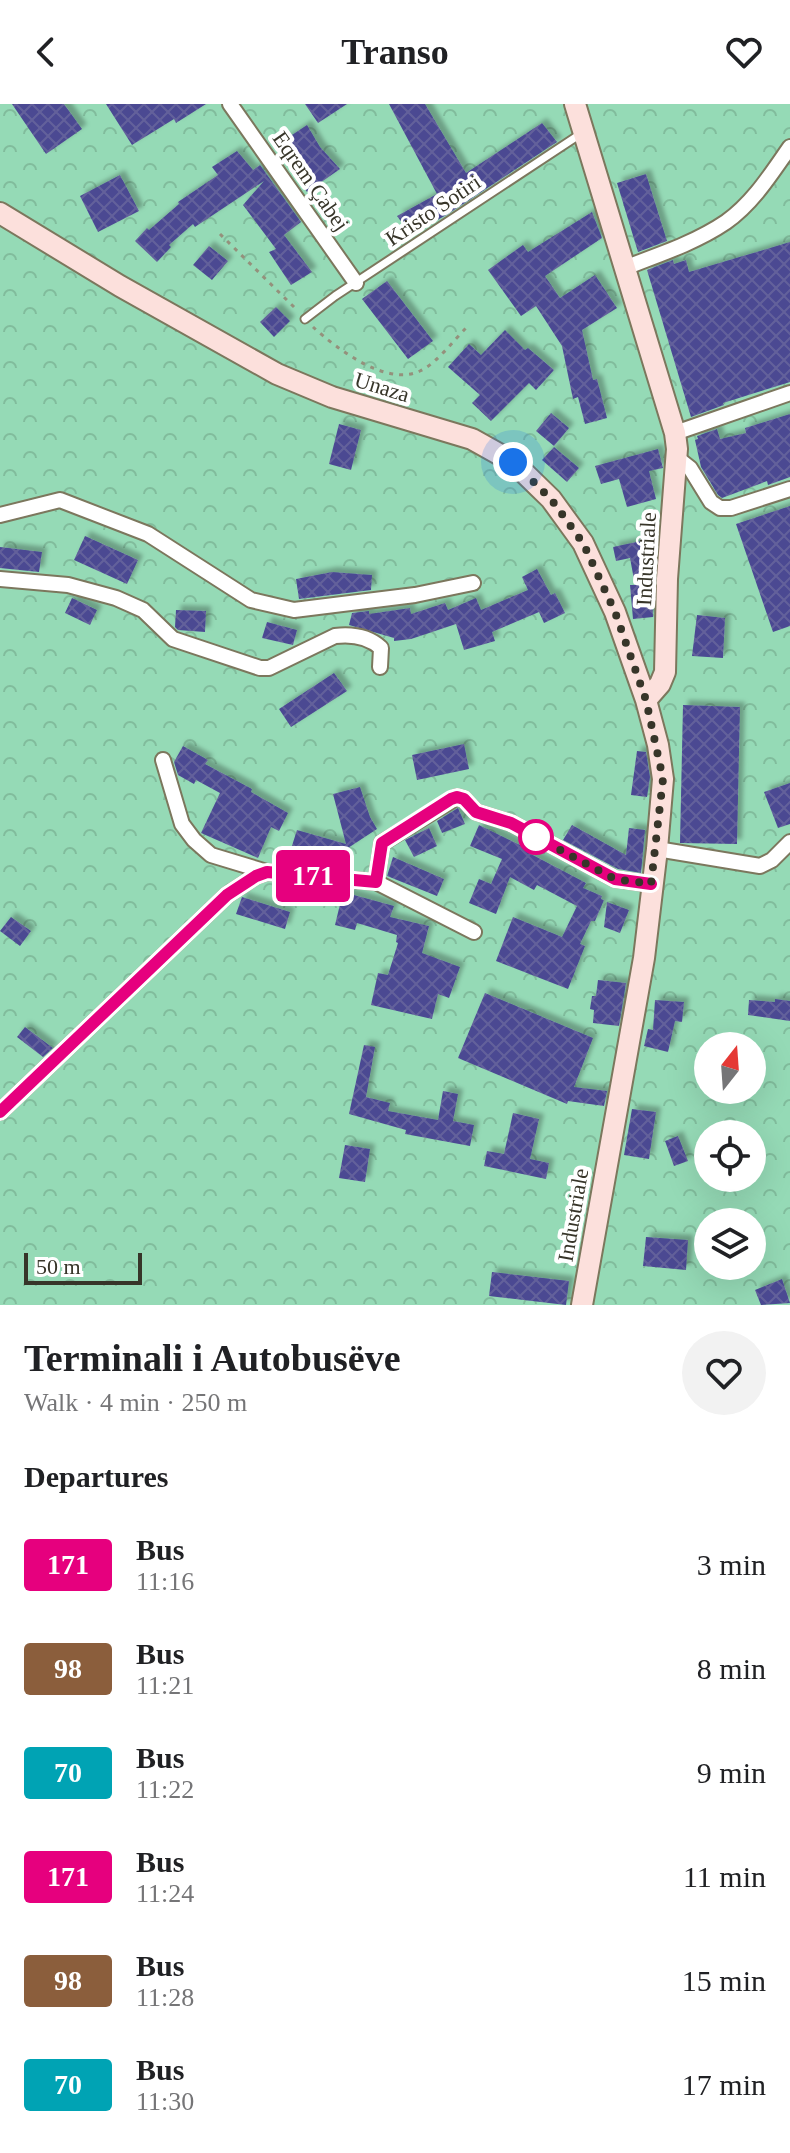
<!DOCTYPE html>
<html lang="en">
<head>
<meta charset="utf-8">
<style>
	:root { --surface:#fff; --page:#f2f2f2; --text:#202124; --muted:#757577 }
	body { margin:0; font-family:Georgia,serif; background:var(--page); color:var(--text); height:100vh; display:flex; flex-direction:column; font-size:30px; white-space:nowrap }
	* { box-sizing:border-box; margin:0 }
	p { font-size:26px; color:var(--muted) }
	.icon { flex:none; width:44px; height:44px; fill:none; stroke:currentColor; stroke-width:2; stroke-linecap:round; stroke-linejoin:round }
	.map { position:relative; height:1201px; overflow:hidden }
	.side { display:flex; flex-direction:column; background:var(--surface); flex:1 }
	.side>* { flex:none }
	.badge { padding:0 16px; border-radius:6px; font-size:28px; line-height:52px }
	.needle { width:52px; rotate:17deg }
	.buttons { position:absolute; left:694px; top:928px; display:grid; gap:16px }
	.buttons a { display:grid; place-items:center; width:72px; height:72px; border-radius:50%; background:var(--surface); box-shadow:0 8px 32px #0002; font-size:40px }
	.scale { position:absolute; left:24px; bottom:20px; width:118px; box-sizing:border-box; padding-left:8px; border:4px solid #373529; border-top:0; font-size:22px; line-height:28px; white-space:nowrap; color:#373529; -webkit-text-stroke:6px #fff; paint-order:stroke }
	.you { position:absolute; width:40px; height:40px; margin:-20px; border:6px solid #fff; border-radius:50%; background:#1a73e8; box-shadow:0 0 0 12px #1a73e833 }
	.map>.badge { position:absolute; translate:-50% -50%; box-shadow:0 0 0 4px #fff }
	h2 { padding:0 24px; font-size:30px; line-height:72px }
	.round { display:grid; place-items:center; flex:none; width:84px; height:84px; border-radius:42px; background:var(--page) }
	.head { display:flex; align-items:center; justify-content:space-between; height:136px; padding:0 24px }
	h1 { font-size:38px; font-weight:700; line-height:60px }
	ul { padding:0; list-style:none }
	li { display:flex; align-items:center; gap:24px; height:104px; padding:0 24px }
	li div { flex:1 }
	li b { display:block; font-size:30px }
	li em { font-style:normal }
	li .badge { min-width:88px; font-weight:700; text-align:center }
	header { display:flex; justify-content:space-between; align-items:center; height:104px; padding:0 24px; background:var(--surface); font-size:36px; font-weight:700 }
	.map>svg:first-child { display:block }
</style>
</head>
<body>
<header><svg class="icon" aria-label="back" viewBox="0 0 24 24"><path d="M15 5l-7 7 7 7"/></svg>Transo<svg class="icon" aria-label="heart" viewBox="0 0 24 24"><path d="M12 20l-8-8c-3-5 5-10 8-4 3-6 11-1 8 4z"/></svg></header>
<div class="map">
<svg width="790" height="1201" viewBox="0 0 790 1201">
	<defs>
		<pattern id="park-crowns" width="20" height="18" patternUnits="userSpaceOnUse" patternTransform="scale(2)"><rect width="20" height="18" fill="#95dab6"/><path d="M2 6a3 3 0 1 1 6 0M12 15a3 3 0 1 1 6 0" fill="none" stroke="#81bc9c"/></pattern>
		<pattern id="building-cross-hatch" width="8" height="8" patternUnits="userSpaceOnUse" patternTransform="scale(2)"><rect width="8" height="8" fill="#4b4992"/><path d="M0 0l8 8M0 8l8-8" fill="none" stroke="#63619b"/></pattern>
		<filter id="shadow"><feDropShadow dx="5" dy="-5" stdDeviation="2" flood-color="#0004"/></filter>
	</defs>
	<rect width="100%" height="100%" fill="#e6e1c4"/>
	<!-- park -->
	<path fill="url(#park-crowns)" fill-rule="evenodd" d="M0,0H790V1201H0ZM708,942H752V986H708ZM708,1030H752V1074H708ZM708,1118H752V1162H708Z"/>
	<!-- building -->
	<path fill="url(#building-cross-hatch)" filter="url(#shadow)" d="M12,0H64L82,25L46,50Z
		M106,0H206L176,19L174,15L132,41Z
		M305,0H347L318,19Z
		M389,0H425L466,69L542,19L557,38L448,110L411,131L397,112L437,90Z
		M307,21L320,43L340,65L307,88L277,41Z
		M237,47L253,66L260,61L301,118L284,131L312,168L291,181L269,148L276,145L243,101L264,77L195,123L193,120L169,141L171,143L157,158L135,137L147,124L149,126L179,100L178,98L218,71L212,63Z
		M646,70L667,137L638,148L617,79Z
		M120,71L139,107L98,128L80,92Z
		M592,108L602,134L545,172L560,194L595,171L617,204L582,226L593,276L597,275L607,314L585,320L578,293L573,295L562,242L536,202L521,212L488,166L523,141L528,148Z
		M790,138V278L723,299L724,301L691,313L647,166L673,156L674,160L686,156L689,168Z
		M209,142L228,157L212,176L193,161Z
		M387,177L433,237L408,255L362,195Z
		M276,203L290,217L274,233L260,218Z
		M505,226L525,246L528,244L554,266L536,286L529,279L491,317L472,299L480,291L448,263L469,240L481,251Z
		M551,309L569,324L554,342L536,327Z
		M790,310V373L768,381L767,377L722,394L718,391L701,363L695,336L698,335L697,332L717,325L720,335L746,329L745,324Z
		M339,320L361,326L351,366L329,360Z
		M554,343L579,364L567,378L542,356Z
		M658,345L663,364L649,367L656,395L627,403L619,375L601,380L595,362Z
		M790,402V522L773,528L736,420Z
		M85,432L138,456L127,480L74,456Z
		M655,434L656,448L647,450L651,468L653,513L633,515L630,481H635L630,454L616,457L613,443Z
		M0,443L42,448L39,468L0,464Z
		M537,465L551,491L555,489L565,509L544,519L539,508L492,528L495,537L464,546L456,520L411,535L394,537V534L349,521L352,509L369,507V510L410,504L411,510L445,499L448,506L476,494L481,506L528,486L522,473Z
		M332,468L372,471L371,486L299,495L296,475Z
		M72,494L97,506L90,521L65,509Z
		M176,506L206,507L205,528L178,526L175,523Z
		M697,511L725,514L723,554L692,552Z
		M267,518L297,526L293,541L262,534Z
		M334,569L347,587L291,623L279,605Z
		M683,601L740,603L737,740L680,739Z
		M464,640L469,665L417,676L412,651Z
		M183,642L208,656L205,660L252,685L251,688L288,709L279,727L271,723L258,754L201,729L220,689L196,676L194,680L178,671L174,658Z
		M637,647L646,648L650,673L647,693L631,691Z
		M790,679V720L778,724L764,688Z
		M360,683L370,713L377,725L325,759L290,748L297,726L346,740L333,690Z
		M458,704L465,720L442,729L437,717Z
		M479,721L528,745L527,748L586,779L583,784L602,792L601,795L604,796L595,817H591L580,840L585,842L568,885L496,857L513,813L562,833L577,802L537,781L534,786L510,773L496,810L469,799L479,775L491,780L502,755L470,742Z
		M572,721L626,751L629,724L645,726L641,769L618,765L563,736Z
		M429,724L437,742L414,753L405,736Z
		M393,753L444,775L437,792L387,772Z
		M343,788L394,802L390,813L429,822L422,849L460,863L449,894L438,890L432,915L371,901L378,869L388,871L398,839L396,838L397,831L357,819L355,826L335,821Z
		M242,793L290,808L285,825L236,810Z
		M607,798L629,806L620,829L604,823Z
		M11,813L31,827L20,842L0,827Z
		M598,876L626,879L619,922L593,919L594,906L590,905L592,892H596Z
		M485,889L593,934L574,983L607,987L604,1002L568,997L567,1000L458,954Z
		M775,895L790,897V917L748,911L749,896L775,898Z
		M655,896L684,898L682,918L675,917L668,948L644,942L648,925L653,926Z
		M25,923L53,944L43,953L17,933Z
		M364,941L375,943L366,993L390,999L388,1007L438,1016L443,987L458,990L453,1017L474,1021L470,1042L405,1030L406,1026L349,1010Z
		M632,1005L656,1008L649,1055L624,1051Z
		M513,1009L539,1015L530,1055L549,1059L546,1075L484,1062L487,1047L504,1050Z
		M678,1032L688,1057L674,1062L665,1037Z
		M345,1041L370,1045L365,1078L339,1074Z
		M646,1133L688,1136L686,1166L643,1162Z
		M492,1168L569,1177L566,1201L489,1192Z
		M782,1175L790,1199L761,1201L755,1186Z"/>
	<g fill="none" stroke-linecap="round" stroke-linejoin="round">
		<!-- service casing -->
		<g stroke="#7c775d" stroke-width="11">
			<path id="service" d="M305,215L335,192L582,29"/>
		</g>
		<!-- minor casing -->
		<g stroke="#7c775d" stroke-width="18">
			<path id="minor" d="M230,0L356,179
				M624,164C658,151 695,139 726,118C753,99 771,70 790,43
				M675,329L790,289
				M676,353L690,364L711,398L720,404H731L790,385
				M0,411L60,396L148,430L251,496L294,506L415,491L473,479
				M0,475L68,481L116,494L143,506L173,535L260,564H269L335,532C352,530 368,532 381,544L380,563
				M163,656L182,720L194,736L211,751L267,768L376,778L474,828
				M657,745L760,762L772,756L790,738
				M376,778L382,739L457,693L464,695L476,708L511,719L615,775L651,780
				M0,1008L227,791L256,772L267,768"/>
		</g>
		<!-- secondary casing -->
		<g stroke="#7c775d" stroke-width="24">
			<path id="secondary" d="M575,0L675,329L677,345L667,475L665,568L660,580L646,596L658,641L663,675L657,745L644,854L582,1201
				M0,109L120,182L277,270L332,293L472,335L513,358L551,395L583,439L615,508L646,596"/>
		</g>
		<!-- path -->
		<path stroke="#94917c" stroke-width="3" stroke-dasharray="4 6" stroke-linecap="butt" d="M220,130L297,206
			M313,223C336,244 386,283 420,267C437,259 453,237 466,224"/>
		<!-- service -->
		<use href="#service" stroke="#fff" stroke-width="7"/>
		<!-- minor -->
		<use href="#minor" stroke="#fff" stroke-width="14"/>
		<!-- secondary -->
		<use href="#secondary" stroke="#fce0dc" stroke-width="20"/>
	</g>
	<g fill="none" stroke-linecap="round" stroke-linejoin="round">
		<!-- line casing -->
		<g stroke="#fff" stroke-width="18">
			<path id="line" d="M0,1008L227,791L256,772L267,768L376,778L382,739L451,695L457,693L464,695L476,708L511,719L615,775L651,780"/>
		</g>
		<!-- line -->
		<use href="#line" stroke="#e6007e" stroke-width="12"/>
		<!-- walk -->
		<path stroke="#373529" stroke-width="8" stroke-dasharray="0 14.4" d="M513,358L551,395L583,439L615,508L646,596L663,675L651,780L615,775L536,733"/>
	</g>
	<!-- markers -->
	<circle fill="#fff" stroke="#e6007e" stroke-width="4" cx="536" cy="733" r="16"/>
	<g text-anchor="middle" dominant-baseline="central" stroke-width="8" stroke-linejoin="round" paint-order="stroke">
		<!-- street labels -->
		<g font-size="22" fill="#373529" stroke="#fff">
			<text transform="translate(311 77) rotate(55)">Eqrem Çabej</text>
			<text transform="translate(433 106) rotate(-34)">Kristo Sotiri</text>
			<text transform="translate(382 283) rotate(17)">Unaza</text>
			<text transform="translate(646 455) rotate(-87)">Industriale</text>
			<text transform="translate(573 1111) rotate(-80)">Industriale</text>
		</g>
	</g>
</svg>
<div class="buttons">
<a><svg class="needle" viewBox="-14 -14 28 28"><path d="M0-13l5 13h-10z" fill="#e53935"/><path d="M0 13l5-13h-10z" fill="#757577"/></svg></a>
<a><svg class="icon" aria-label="locate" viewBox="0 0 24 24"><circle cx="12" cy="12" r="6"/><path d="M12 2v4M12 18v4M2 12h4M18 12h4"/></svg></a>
<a><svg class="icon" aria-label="layers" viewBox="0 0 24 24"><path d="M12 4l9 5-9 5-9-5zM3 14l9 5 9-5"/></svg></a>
</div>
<div class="scale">50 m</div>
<div class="you" style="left:513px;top:358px"></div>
<b class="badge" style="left:313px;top:772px;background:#e6007e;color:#fff">171</b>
</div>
<section class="side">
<div class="head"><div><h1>Terminali i Autobusëve</h1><p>Walk · 4 min · 250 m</p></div><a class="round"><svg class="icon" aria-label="heart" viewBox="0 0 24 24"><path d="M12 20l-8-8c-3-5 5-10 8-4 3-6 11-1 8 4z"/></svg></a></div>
<h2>Departures</h2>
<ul>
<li><span class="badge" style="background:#e6007e;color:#fff">171</span><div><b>Bus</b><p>11:16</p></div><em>3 min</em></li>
<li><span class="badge" style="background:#8b5e3c;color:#fff">98</span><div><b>Bus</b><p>11:21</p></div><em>8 min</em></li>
<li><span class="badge" style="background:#00a3b4;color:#fff">70</span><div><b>Bus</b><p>11:22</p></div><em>9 min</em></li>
<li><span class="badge" style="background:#e6007e;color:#fff">171</span><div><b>Bus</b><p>11:24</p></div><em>11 min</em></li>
<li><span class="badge" style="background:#8b5e3c;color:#fff">98</span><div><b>Bus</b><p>11:28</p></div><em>15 min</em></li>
<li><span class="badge" style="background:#00a3b4;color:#fff">70</span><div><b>Bus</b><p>11:30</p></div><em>17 min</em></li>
</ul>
</section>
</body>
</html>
